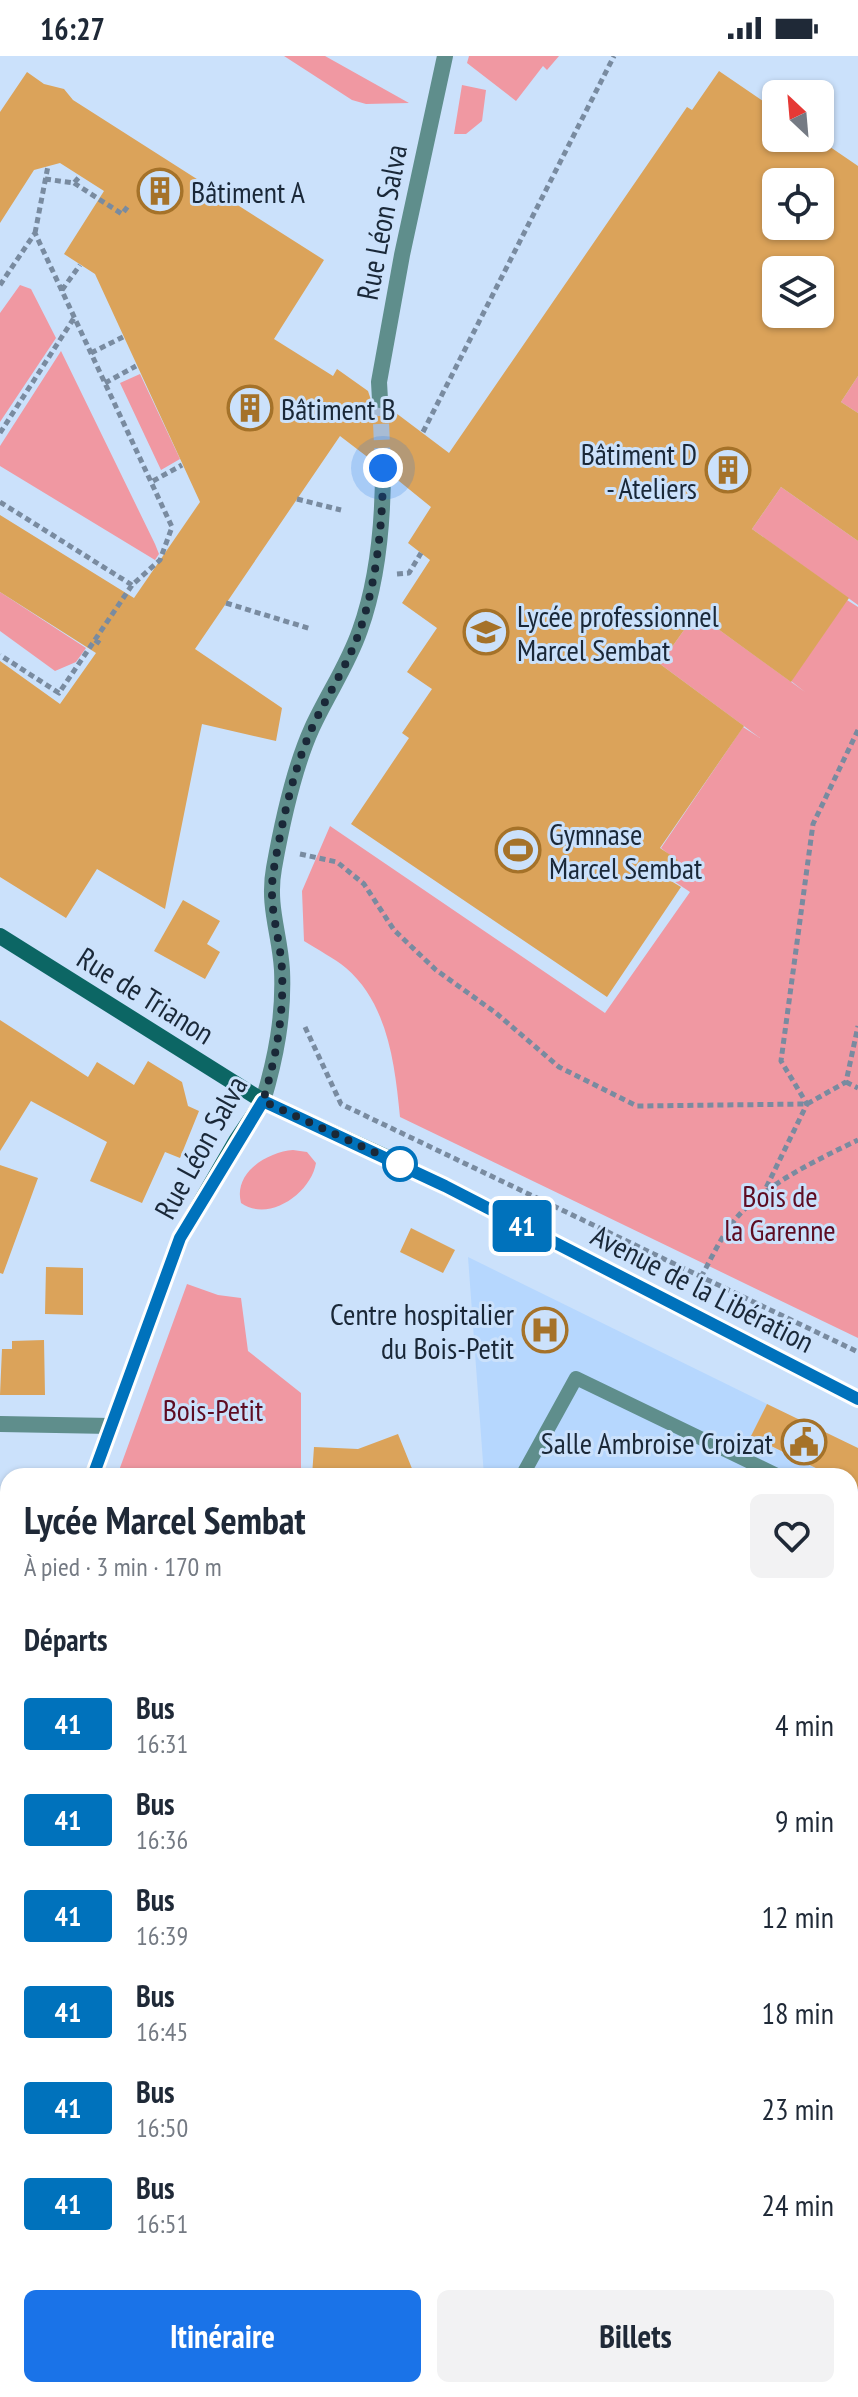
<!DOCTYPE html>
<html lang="fr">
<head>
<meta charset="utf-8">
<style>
	:root { --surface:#fff; --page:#f2f2f3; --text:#1f2937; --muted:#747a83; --accent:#1a73e8 }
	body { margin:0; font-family:"PT Sans Narrow",sans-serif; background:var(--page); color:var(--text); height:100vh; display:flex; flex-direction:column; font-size:30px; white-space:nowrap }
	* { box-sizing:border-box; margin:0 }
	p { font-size:26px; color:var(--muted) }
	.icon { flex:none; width:44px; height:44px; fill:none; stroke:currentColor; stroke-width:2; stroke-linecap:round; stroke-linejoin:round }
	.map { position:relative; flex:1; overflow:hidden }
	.details { position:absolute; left:0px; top:1412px; width:858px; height:930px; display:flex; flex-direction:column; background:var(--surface); border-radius:24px 24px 0 0; box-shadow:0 2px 6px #0004 }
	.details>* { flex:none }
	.badge { padding:0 16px; border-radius:6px; font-size:28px; line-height:52px }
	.needle { width:52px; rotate:334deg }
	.buttons { position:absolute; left:762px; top:24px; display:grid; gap:16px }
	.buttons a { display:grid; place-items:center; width:72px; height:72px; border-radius:12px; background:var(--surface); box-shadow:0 2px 6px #0004; font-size:40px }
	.you { position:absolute; width:40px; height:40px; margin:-20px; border:6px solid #fff; border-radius:50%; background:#1a73e8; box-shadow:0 0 0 12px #1a73e833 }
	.map>.badge { position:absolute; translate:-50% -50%; box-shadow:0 0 0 4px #fff }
	h2 { padding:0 24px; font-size:30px; line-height:72px }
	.round { display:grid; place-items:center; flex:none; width:84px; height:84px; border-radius:12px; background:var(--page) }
	.head { display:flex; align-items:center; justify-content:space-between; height:136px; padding:0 24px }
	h1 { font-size:38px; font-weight:600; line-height:60px }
	.button { display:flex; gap:16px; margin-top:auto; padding:16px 24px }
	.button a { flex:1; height:92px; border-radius:12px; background:var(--accent); color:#fff; font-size:32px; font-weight:600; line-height:92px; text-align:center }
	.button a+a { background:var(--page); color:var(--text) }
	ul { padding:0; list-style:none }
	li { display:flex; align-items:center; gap:24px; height:96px; padding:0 24px }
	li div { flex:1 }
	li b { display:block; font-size:30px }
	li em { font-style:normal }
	li .badge { min-width:88px; font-weight:700; text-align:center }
	.status { display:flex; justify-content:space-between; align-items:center; height:56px; padding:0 40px; background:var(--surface); direction:ltr }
	.status svg { height:22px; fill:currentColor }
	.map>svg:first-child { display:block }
</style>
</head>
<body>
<div class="status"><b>16:27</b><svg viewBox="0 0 49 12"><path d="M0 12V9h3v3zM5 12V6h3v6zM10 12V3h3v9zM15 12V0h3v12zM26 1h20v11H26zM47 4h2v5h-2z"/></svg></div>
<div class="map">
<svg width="858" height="2341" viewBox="0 0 858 2341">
	<rect width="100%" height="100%" fill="#cbe1fb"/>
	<!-- built -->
	<path fill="#b6d7fe" d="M468,1201L767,1348L751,1381L832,1420H484Z
		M850,1429L858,1433V2204L850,2203Z"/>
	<!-- green -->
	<path fill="#f098a2" d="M284,0H325L409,47L366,48L352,44Z
		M469,0H559L547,14L543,10L516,45L467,7Z
		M462,29L486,34L482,65L466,78H454Z
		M20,229L31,233L56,282L0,366V257Z
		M61,295L155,488L159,498L155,504L0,410V390Z
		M140,318L180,403L161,414L120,327Z
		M858,320V357L841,346Z
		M781,431L858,485V549L752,473Z
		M0,536L86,592L76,606L55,615L0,575Z
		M847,544L858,551V1282L400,1061C395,1009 388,948 346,912C334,902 318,894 304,885L302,835L330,770L605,957L690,836L623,791L677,805L661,792L743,671L760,682L660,608L696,557L805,636L791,625Z
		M293,1094L307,1096L316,1107C311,1137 269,1167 241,1147C233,1116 268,1096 293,1094Z
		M187,1228L218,1239L241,1242L248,1295L301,1337V1420H117Z
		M8,1719V2093L0,2092V1741Z"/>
	<!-- building -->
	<path fill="#dba35a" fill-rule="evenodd" d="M719,15L776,54V82H817L858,110V320L841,346L858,357V485L781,431L752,473L849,542L791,626L696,557L660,608L744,670L660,792L678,804L666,822L681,831L607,941L351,768L409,682L402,677L432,633L407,616L437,572L402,547L430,504L408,487L431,451L394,421L389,403L382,401L374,406L340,380L195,593L282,652L276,685L202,668L165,853L97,813L66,862L0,821V605L60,648L96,597L0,536V459L134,542L200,446L95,218L64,198L104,135L60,107L34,114L0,167V56L27,16L44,28L64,33L73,44L324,204L274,283L333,320L337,313L368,335L374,353L388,351L449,397L687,51L692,54ZM776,126H820V170H776ZM776,214H820V258H776Z
		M183,844L220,865L207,888L220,896L205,923L154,895Z
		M0,964L88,1021L97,1006L134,1029L148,1005L182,1026L188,1050L199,1055L180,1102L165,1096L142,1147L90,1125L107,1086L31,1045L0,1095Z
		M0,1109L38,1122L3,1218L0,1217Z
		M411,1172L455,1194L443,1217L400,1196Z
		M46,1211L83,1212V1259L45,1258Z
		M44,1284L45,1339H0L2,1293H12V1285Z
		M767,1348L858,1392V1433L850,1429V1420H832L751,1380Z
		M398,1378L415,1420H312L314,1391L358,1393Z"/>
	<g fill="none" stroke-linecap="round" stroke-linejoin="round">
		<!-- street-tunnel -->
		<path stroke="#a8bcd4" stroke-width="16" stroke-dasharray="16 8" stroke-linecap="butt" d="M380,344L383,412"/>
		<!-- path -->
		<path stroke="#798ba0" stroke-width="5" stroke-dasharray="6 4" stroke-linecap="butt" d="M45,123L74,127L80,120
			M74,127L122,158L128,150
			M35,177L48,110
			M0,229L35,177L172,471L160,504L132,529L59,637L0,599
			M62,234L80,209
			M91,297L123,281
			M105,327L136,310
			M423,376L614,0
			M0,377L74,262
			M153,425L182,409
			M297,443L341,454
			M0,446L132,529
			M397,518L409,517L421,497
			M226,547L311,573
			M95,584L102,589
			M300,798L337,806L364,828L394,874L436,914L496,957L559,1011L637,1050L807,1048L846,1026L858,970
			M305,971L341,1048L858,1296
			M846,1026L858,1032
			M762,1140L807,1048L781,1005L813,768L858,674
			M701,1221C710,1205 718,1187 729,1172C754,1133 817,1104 858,1084"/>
		<!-- lane -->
		<path stroke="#5f8e8c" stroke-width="14" d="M522,1420L576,1322L779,1420
			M850,1454L858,1458
			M850,1991L858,1977
			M850,2149L858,2150"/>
		<!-- street -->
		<path stroke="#5f8e8c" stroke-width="16" d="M380,344L379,326L402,199L445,0
			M263,1045C276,1001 284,960 282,914C280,878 267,850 274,812C282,767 293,714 312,672C327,639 348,609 360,574C378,524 383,465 383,412
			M0,1368L111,1370
			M0,1580L8,1581
			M0,2115L8,2116
			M850,2229L858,2230
			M170,2341L173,2334
			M559,2341L562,2334"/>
		<!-- secondary -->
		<path stroke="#0c6664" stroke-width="16" d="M0,880L263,1045L399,1107L858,1343
			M93,1420L180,1182L236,1085L263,1045
			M0,1676L8,1654"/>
	</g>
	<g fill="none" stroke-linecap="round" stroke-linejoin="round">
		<!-- line casing -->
		<g stroke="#fff" stroke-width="18">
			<path id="line" d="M93,1420L180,1182L263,1045L445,1130L858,1343"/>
		</g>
		<!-- line -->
		<use href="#line" stroke="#0072bc" stroke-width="12"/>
		<!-- walk -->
		<path stroke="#1a2838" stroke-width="8" stroke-dasharray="0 14.4" d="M383,412C383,465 377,524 360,574C348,609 327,639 312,672C293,714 282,767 274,812C267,851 280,878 282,914C284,960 276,1001 263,1045L400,1108"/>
	</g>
	<!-- icons -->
	<defs>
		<g id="building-ring" transform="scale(2.3)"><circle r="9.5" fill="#cbe1fb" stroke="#a57229" stroke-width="1.5"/><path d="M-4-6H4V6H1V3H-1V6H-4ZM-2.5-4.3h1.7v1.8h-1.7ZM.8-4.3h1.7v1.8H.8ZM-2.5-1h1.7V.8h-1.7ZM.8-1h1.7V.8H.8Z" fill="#a57229"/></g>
		<g id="school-ring" transform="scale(2.3)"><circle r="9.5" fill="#cbe1fb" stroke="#a57229" stroke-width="1.5"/><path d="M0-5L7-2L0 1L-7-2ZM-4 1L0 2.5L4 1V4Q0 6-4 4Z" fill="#a57229"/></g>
		<g id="stadium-ring" transform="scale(2.3)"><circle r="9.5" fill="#cbe1fb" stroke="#a57229" stroke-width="1.5"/><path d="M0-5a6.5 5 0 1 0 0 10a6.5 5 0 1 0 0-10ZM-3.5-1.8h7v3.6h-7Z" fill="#a57229"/></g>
		<g id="hospital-ring" transform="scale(2.3)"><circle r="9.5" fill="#cbe1fb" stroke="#a57229" stroke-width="1.5"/><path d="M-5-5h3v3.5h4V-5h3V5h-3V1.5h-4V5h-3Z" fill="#a57229"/></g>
		<g id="civic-ring" transform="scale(2.3)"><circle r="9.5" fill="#cbe1fb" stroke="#a57229" stroke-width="1.5"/><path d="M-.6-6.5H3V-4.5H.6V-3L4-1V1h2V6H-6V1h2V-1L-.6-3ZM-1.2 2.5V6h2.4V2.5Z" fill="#a57229"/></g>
	</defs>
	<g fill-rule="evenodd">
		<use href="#building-ring" x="160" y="135"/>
		<use href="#building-ring" x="250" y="352"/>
		<use href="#building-ring" x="728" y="414"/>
		<use href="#school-ring" x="486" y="576"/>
		<use href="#stadium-ring" x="518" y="794"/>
		<use href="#hospital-ring" x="545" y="1274"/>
		<use href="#civic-ring" x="804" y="1386"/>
	</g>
	<!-- markers -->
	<circle fill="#fff" stroke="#0072bc" stroke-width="4" cx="400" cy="1108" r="16"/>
	<g text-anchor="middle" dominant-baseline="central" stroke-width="6" stroke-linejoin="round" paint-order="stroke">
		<!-- poi labels -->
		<g font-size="30" fill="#1a2838" stroke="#cbe1fb" text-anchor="start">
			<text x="191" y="135">Bâtiment A</text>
			<text x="281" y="352">Bâtiment B</text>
			<text x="697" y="397" text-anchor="end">Bâtiment D<tspan x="697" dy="34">- Ateliers</tspan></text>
			<text x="517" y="559">Lycée professionnel<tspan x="517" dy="34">Marcel Sembat</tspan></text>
			<text x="549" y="777">Gymnase<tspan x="549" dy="34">Marcel Sembat</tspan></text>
			<text x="514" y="1257" text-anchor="end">Centre hospitalier<tspan x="514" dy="34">du Bois-Petit</tspan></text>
			<text x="773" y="1386" text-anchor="end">Salle Ambroise Croizat</text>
		</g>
		<!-- street labels -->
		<g font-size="30" fill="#1a2838" stroke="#cbe1fb">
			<text transform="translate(381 166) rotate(-79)">Rue Léon Salva</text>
			<text transform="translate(146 939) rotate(32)">Rue de Trianon</text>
			<text transform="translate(200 1091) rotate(-61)">Rue Léon Salva</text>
			<text transform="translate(703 1232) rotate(27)">Avenue de la Libération</text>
		</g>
		<!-- park labels -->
		<g font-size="30" fill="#5e0c22" stroke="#cbe1fb">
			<text x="780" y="1139">Bois de<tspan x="780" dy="34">la Garenne</tspan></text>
			<text x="213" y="1353">Bois-Petit</text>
		</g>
	</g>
</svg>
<div class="buttons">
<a><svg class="needle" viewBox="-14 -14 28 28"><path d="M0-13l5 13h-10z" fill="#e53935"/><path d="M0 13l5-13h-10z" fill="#747a83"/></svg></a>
<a><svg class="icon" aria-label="locate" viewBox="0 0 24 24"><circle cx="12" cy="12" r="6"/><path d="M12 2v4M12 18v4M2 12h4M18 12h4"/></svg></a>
<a><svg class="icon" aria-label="layers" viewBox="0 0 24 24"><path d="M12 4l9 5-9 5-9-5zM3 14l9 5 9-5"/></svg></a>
</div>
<div class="you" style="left:383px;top:412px"></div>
<b class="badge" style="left:522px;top:1170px;background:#0072bc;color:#fff">41</b>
<section class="details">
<div class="head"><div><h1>Lycée Marcel Sembat</h1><p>À pied · 3 min · 170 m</p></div><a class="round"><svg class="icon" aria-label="heart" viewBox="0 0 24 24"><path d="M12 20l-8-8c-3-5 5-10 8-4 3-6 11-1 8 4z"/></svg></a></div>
<h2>Départs</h2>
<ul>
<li><span class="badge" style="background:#0072bc;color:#fff">41</span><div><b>Bus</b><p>16:31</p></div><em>4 min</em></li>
<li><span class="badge" style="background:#0072bc;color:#fff">41</span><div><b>Bus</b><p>16:36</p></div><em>9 min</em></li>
<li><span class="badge" style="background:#0072bc;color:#fff">41</span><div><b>Bus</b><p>16:39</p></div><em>12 min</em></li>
<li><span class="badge" style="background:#0072bc;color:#fff">41</span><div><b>Bus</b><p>16:45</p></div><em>18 min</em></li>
<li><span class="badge" style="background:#0072bc;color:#fff">41</span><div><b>Bus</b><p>16:50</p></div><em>23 min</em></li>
<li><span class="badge" style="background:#0072bc;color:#fff">41</span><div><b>Bus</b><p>16:51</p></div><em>24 min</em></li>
</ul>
<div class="button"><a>Itinéraire</a><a>Billets</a></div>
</section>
</div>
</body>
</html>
